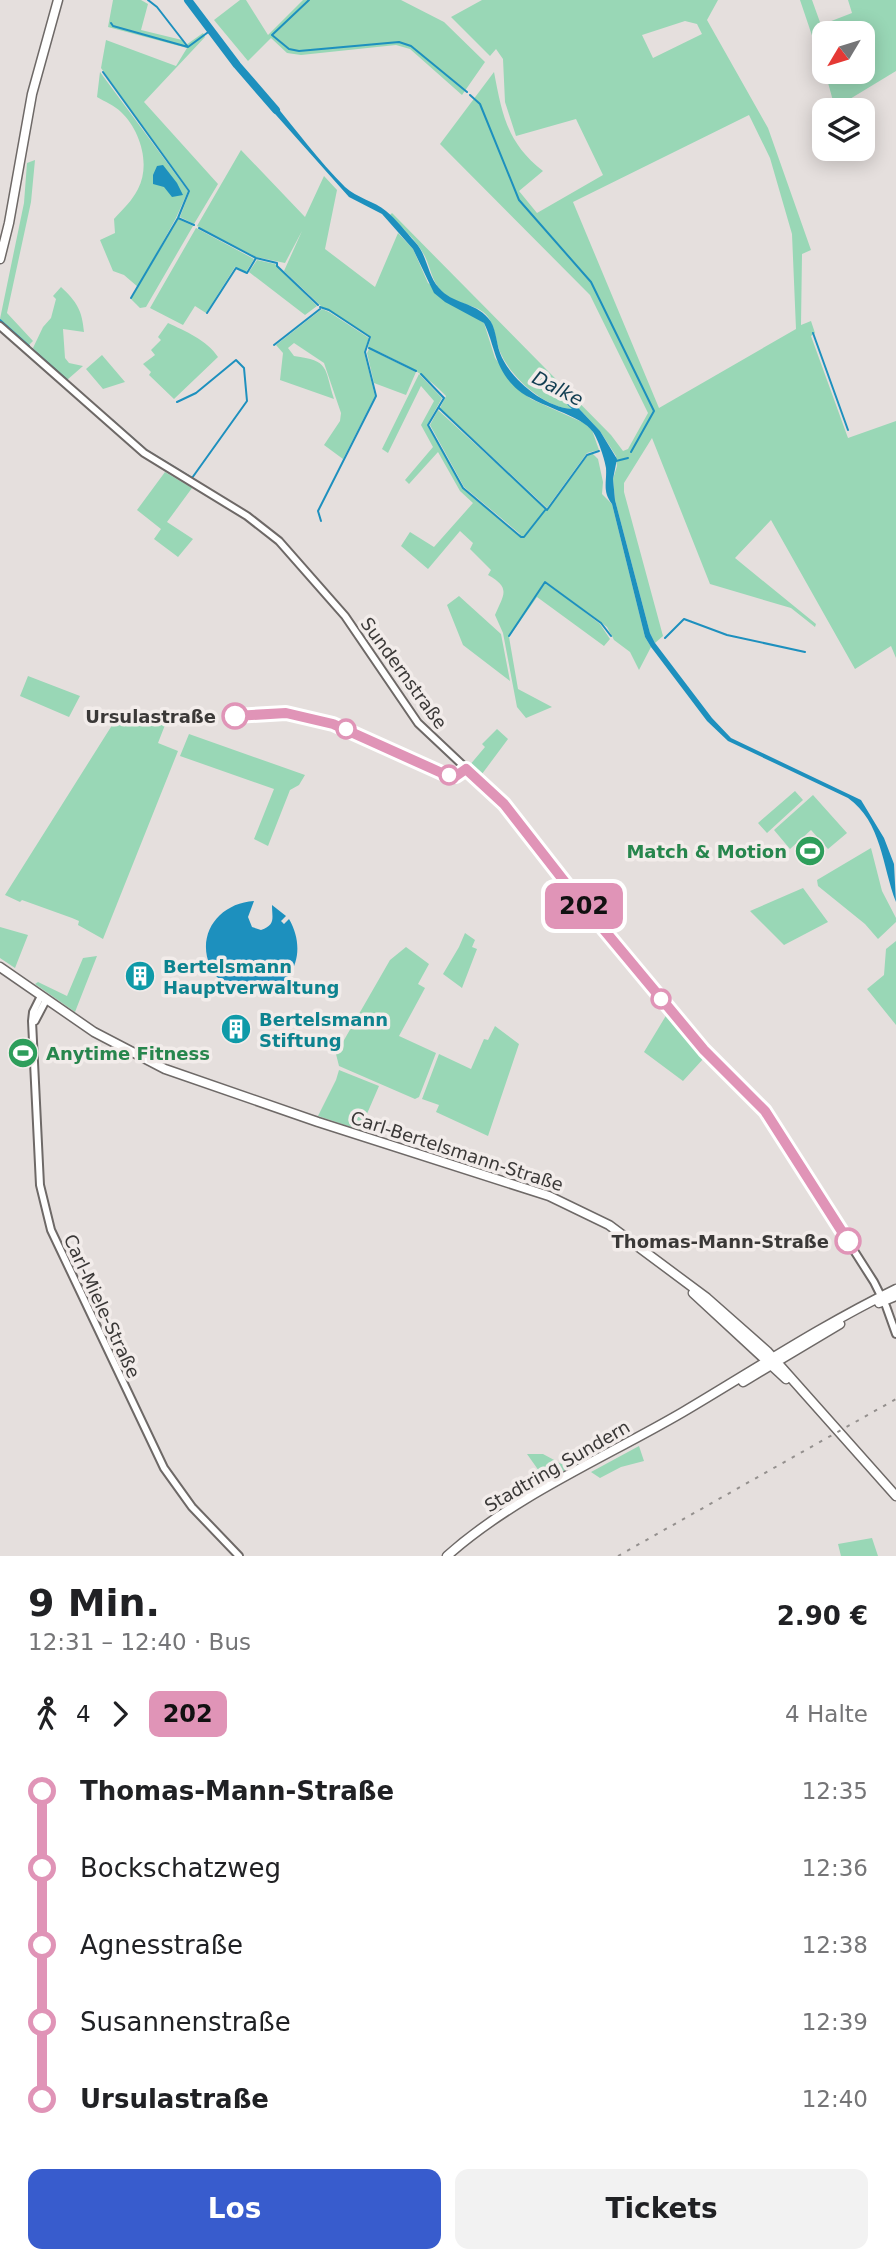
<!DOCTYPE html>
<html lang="de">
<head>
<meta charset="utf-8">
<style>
	:root { --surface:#fff; --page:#f2f2f2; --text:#202124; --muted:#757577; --accent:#385ccd }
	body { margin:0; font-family:"DejaVu Sans",sans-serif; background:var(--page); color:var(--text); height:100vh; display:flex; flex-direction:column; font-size:26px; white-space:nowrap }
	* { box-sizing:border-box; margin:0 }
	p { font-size:23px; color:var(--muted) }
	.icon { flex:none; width:38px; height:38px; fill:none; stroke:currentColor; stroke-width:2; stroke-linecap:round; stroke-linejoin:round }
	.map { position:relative; height:1556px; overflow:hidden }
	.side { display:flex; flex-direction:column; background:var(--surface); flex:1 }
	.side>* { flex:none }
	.badge { padding:0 14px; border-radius:10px; font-size:24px; line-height:46px }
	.needle { width:46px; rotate:232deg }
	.tools { position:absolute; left:812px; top:21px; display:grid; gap:14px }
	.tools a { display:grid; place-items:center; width:63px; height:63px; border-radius:14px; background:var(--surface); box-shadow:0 4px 18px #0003; font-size:35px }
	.map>.badge { position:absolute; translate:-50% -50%; box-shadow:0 0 0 4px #fff }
	.legs { display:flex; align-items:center; gap:10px; height:77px; padding:0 28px; font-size:23px }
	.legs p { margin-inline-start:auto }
	.headline { display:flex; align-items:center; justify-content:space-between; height:119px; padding:0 28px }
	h1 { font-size:38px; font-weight:600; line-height:52px }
	.action { display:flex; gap:14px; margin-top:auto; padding:14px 28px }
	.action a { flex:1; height:80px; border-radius:14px; background:var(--accent); color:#fff; font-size:28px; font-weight:600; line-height:80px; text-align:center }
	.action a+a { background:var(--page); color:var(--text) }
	ul { padding:0 28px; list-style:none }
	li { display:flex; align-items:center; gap:24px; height:77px; font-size:26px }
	li i { display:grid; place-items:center; width:10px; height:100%; margin:0 9px; background:currentColor }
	li i::after { content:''; width:18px; height:18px; margin:-9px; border:5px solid; border-radius:50%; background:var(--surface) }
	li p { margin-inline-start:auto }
	li:first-child i { background:linear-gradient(#0000 50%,currentColor 0) }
	li:last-child i { background:linear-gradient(currentColor 50%,#0000 0) }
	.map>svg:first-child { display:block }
</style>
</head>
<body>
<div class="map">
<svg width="896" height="1556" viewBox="0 0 896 1556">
	<rect width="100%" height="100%" fill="#e5dfdd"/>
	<!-- green -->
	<path fill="#99d7b6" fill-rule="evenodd" d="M113,0H141L148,4L141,30L182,40L186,45L203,33L205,37L144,102L218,184L194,224L180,217L190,191L101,68L106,40L176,66L187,48L108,27Z
		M240,0H246L268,35L303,0H401L444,22L485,62L462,95L410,49L396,45L301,55L287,53L271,38L248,61L214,20Z
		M482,0H718L707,20L768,128L811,250L802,254L801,325L811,321L815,333L811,336L848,438L896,421V658L891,646L855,669L771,520L735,558L816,624L815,627L791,608L710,584L652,438L624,483V492L663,636L655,643L650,633L615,500L613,479L617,466L616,456L600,431L551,379L547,385L573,409C547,409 513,379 502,356C496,345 496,331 490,320C481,303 457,306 444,294C433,283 432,274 427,261C420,243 403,229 390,215L392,213L611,435L623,451L628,449L648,413L590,295L440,144L494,72C502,114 507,143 543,171L519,191L537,213L603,175L576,119L516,136L505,102L503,59L496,49L490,56L451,17ZM685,21L697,24L702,34L653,58L642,35ZM749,115L770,158L792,234L796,329L659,408L573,202Z
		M800,0H812L821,25L852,13L848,0H896V71L835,108L825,72H863V33H824V71Z
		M100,72L188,191L176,218L138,287L124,275L113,271L100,240L115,233L114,219C123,209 132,201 138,189C151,164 140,130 121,112C114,105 105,102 97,97Z
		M241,150L305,217L324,176L337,190L325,249L375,287L398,233L413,249L428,283L484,323L495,358L517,388L531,399L584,423L592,430L599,450L587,453L547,508L440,408L446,396C421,370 400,362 368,347L371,337L322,307L284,271L302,231L285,263L256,257L197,226Z
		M35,160L31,202L7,313L33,341L29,345L0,319L24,203L27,163Z
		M178,219L193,226L146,307L140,308L131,299Z
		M196,228L254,259L246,272L235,267L206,313L195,306L183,325L150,308Z
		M257,260L275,264L317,306L305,315L249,272Z
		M61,287C77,302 82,310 84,332L63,329L65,358L69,363L83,366L67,380L33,348L43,327L51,318L56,299L53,296Z
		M322,309L329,312L369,338L364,352L375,396L343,459L324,445L340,421L341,413L324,363L294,343L288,348L294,356C330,361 324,367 334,399L280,380L283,353L276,345Z
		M168,323C185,331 207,340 218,357L174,399L149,375L151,372L143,364L155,355L151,350L161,340L158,337Z
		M369,349L416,372L406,395L374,383L367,353Z
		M102,355L125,382L103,389L86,369Z
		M419,374L442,398L427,425L463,488L519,536L520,534L464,487L430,425L438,410L547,510L588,455L592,453L598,459L603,482L602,494L612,504L645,637L651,647L639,670L630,652L614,640L607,627L545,581L600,624L610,639L604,646L537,597L509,637L518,689L552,707L526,718L517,707L503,633L495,615C504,594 511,588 488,575L491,570L470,549L473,543L460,531L428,569L401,546L410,532L434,547L473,503L460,491L438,452L409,484L405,480L433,447L421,425L434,401L421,386L388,453L382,449Z
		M165,472L192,488L167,522L193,539L178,557L154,539L161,529L137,510Z
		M459,596L501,634L510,681L463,645L447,605Z
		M28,676L80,696L69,717L20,696Z
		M121,711L165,725L158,743L178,751L103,939L78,925L79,921L72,918L22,900L20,902L5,895Z
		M497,729L508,739L482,774L477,773L469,766L485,747L482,744Z
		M189,734L305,775L299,785L290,790L268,846L254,839L274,789L180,756Z
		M795,791L803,800L767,833L758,823Z
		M813,795L847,833L828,849L811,830L790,849L774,830Z
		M871,848L882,891L896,918V922L878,939L865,924L818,886L817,880Z
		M803,888L828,922L784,945L750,911Z
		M0,927L28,935L15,968L0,958Z
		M465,933L475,940L472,947L477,949L462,988L443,974L459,947Z
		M896,941V1025L867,989L884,975L886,949Z
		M406,947L429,964L418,984L425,988L399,1036L436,1053L419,1097L415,1099L339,1066L336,1054L390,960Z
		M97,956L75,1012L35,984L38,982L67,996L83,958Z
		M667,1014L704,1058L683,1081L644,1052Z
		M495,1026L519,1044L488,1136L436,1112L439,1105L422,1099L439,1054L471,1069L484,1039L488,1040Z
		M339,1070L379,1086L360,1130L318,1116L336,1080Z
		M639,1446L644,1461L621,1467L600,1478L591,1472Z
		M527,1454H543L569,1468L514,1500L511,1494L539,1471Z
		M872,1538L878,1556H841L838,1544Z"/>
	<!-- water -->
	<path fill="#1d90be" d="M273,102C296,130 319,161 345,187C357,198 374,201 386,211C396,219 406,232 415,242C428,256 427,275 439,288C452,304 475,302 488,318C496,326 496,342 500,353C510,379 544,407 572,409L547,385L551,379L600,431L617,459L613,479L615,500L650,633L655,643L712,718L731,738L861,800L884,838L894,864L896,902C882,866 882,822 848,798L728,741L707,721L651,647L645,637L612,504C602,491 607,483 606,468C605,460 598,439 593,432C582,415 537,406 518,390C494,369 496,348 484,323L445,302L434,293L413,249L382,214L349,197L268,106Z
		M163,165L177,183L183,195L172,197L164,187L153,184V175L157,166Z
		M254,901L248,917L252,927L261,930C276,925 272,918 272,905L286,916L281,921L284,924L289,919C306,948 297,983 263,992L246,986L243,993L228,987L216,976L219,970L210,966C196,933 220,903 254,901Z"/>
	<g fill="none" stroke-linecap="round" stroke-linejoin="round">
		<!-- stream -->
		<path stroke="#1d90be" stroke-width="2" d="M148,0L157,7L188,47L211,30
			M309,0L272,35L289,49L299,51L399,42L411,46L467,92
			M111,23L113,26L188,47
			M103,72L189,191L178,218L131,298
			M470,95L480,104L519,200L591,282L654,411L631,452
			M178,218L194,225
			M199,228L256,258L277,263V266L318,305
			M320,307L329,310L370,337L365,352L376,396L318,511L321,521
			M207,313L236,268L247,273L256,258
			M0,320L29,346
			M813,333L848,430
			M274,345L320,309
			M369,348L416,371
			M32,349L67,380
			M421,374L444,398L428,425L463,488L521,537H524L546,509
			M439,408L547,510L587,455L599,451
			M112,420L146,450L192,478L247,401L244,368L236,360L196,393L177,402
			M616,461L628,458
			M509,636L545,582L601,623L611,636
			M665,638L684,619L727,635L805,652"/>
		<!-- river -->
		<path stroke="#1d90be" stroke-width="8" d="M188,0L237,65L276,110"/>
		<!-- minor casing -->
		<g stroke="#6e6967" stroke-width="10">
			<path id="minor" d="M0,326L144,453L247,516L279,541L345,616L418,723L504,804L575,895L704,1050L765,1111L874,1282L886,1306L896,1334
				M41,996L33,1012L32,1021L40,1185L51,1230L164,1468L192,1507L239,1556
				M35,1021L46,1000"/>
		</g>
		<!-- major casing -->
		<g stroke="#6e6967" stroke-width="11">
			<path id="major" d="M0,259L9,223L32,94L58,0
				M0,967L94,1032L165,1069L318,1122L549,1196L609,1225L707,1298L767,1351L896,1496
				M693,1293L786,1379
				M879,1303L896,1296
				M743,1382L840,1324
				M447,1556C514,1496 606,1457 683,1412C754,1370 822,1325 896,1289"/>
		</g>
		<!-- minor -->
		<use href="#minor" stroke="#fff" stroke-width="6"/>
		<!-- major -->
		<use href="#major" stroke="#fff" stroke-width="8"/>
		<!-- rail -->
		<path stroke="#94908e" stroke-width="2" stroke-dasharray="3.5 7" stroke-linecap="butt" d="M618,1556L896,1399"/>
	</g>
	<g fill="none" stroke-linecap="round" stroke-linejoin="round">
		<!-- line-1 casing -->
		<g stroke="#fff" stroke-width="16">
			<path id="line-1" d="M235,716L286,713L333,724L444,774L456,776L466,769L504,804L575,895L704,1050L765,1111L848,1241"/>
		</g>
		<!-- line-1 -->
		<use href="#line-1" stroke="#e094b7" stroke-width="10"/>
	</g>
	<!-- icons -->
	<defs>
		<g id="stadium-disc" transform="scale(1.575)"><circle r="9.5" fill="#2e9e5b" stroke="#f2ecea"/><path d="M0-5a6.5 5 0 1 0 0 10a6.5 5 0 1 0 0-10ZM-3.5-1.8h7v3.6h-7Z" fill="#fff"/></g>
		<g id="building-disc" transform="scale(1.575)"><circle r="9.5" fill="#0f9aa8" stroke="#f2ecea"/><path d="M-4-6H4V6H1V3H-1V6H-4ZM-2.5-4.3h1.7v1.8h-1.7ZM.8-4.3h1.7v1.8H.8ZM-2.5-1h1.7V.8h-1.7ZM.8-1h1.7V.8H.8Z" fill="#fff"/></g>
	</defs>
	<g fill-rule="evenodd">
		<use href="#stadium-disc" x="810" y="851"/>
		<use href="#building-disc" x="140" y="976"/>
		<use href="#building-disc" x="236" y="1029"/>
		<use href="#stadium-disc" x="23" y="1053"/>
	</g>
	<!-- markers -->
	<g fill="#fff" stroke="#e094b7" stroke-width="3.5">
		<circle cx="235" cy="716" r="12"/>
		<circle cx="346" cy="729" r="9"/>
		<circle cx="449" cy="775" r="9"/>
		<circle cx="661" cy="999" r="9"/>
		<circle cx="848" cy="1241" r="12"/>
	</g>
	<g text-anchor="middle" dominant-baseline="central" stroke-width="7" stroke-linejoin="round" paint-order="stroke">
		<!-- street labels -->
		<g font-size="18" fill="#3a3837" stroke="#f2ecea">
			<text transform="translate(404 673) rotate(54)">Sundernstraße</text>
			<text transform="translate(457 1151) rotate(18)">Carl-Bertelsmann-Straße</text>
			<text transform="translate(102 1306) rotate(65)">Carl-Miele-Straße</text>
			<text transform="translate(557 1466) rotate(-30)">Stadtring Sundern</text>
		</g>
		<!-- stop labels -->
		<g font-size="18" font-weight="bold" fill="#3a3837" stroke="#f2ecea" text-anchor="end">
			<text x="216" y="716">Ursulastraße</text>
			<text x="829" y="1241">Thomas-Mann-Straße</text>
		</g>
		<!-- leisure labels -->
		<g font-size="18" font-weight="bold" fill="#27864d" stroke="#f2ecea" text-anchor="end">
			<text x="787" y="851">Match &amp; Motion</text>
			<text x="46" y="1053" text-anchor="start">Anytime Fitness</text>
		</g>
		<!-- culture labels -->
		<g font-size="18" font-weight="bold" fill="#0d838f" stroke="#f2ecea" text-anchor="start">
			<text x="163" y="966">Bertelsmann<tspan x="163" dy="21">Hauptverwaltung</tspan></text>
			<text x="259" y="1019">Bertelsmann<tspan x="259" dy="21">Stiftung</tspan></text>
		</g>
		<!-- water labels -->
		<g font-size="19" font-style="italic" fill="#103d51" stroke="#f2ecea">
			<text transform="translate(558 388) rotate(27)">Dalke</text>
		</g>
	</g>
</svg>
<div class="tools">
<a><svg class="needle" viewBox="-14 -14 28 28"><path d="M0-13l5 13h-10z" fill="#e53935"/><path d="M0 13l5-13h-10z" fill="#757577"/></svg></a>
<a><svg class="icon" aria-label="layers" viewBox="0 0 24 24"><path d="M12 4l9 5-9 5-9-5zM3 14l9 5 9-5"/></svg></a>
</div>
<b class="badge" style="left:584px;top:906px;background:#e094b7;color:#111">202</b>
</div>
<section class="side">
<div class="headline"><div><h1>9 Min.</h1><p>12:31 – 12:40 · Bus</p></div><b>2.90 €</b></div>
<div class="legs"><svg class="icon" aria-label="walk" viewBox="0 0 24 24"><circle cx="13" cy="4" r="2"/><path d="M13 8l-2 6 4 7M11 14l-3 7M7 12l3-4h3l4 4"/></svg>4<svg class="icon" aria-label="forward" viewBox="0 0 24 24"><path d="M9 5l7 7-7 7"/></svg><b class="badge" style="background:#e094b7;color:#111">202</b><p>4 Halte</p></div>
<ul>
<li><i style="color:#e094b7"></i><b>Thomas-Mann-Straße</b><p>12:35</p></li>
<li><i style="color:#e094b7"></i><span>Bockschatzweg</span><p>12:36</p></li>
<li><i style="color:#e094b7"></i><span>Agnesstraße</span><p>12:38</p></li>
<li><i style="color:#e094b7"></i><span>Susannenstraße</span><p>12:39</p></li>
<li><i style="color:#e094b7"></i><b>Ursulastraße</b><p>12:40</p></li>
</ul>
<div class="action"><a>Los</a><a>Tickets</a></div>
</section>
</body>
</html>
